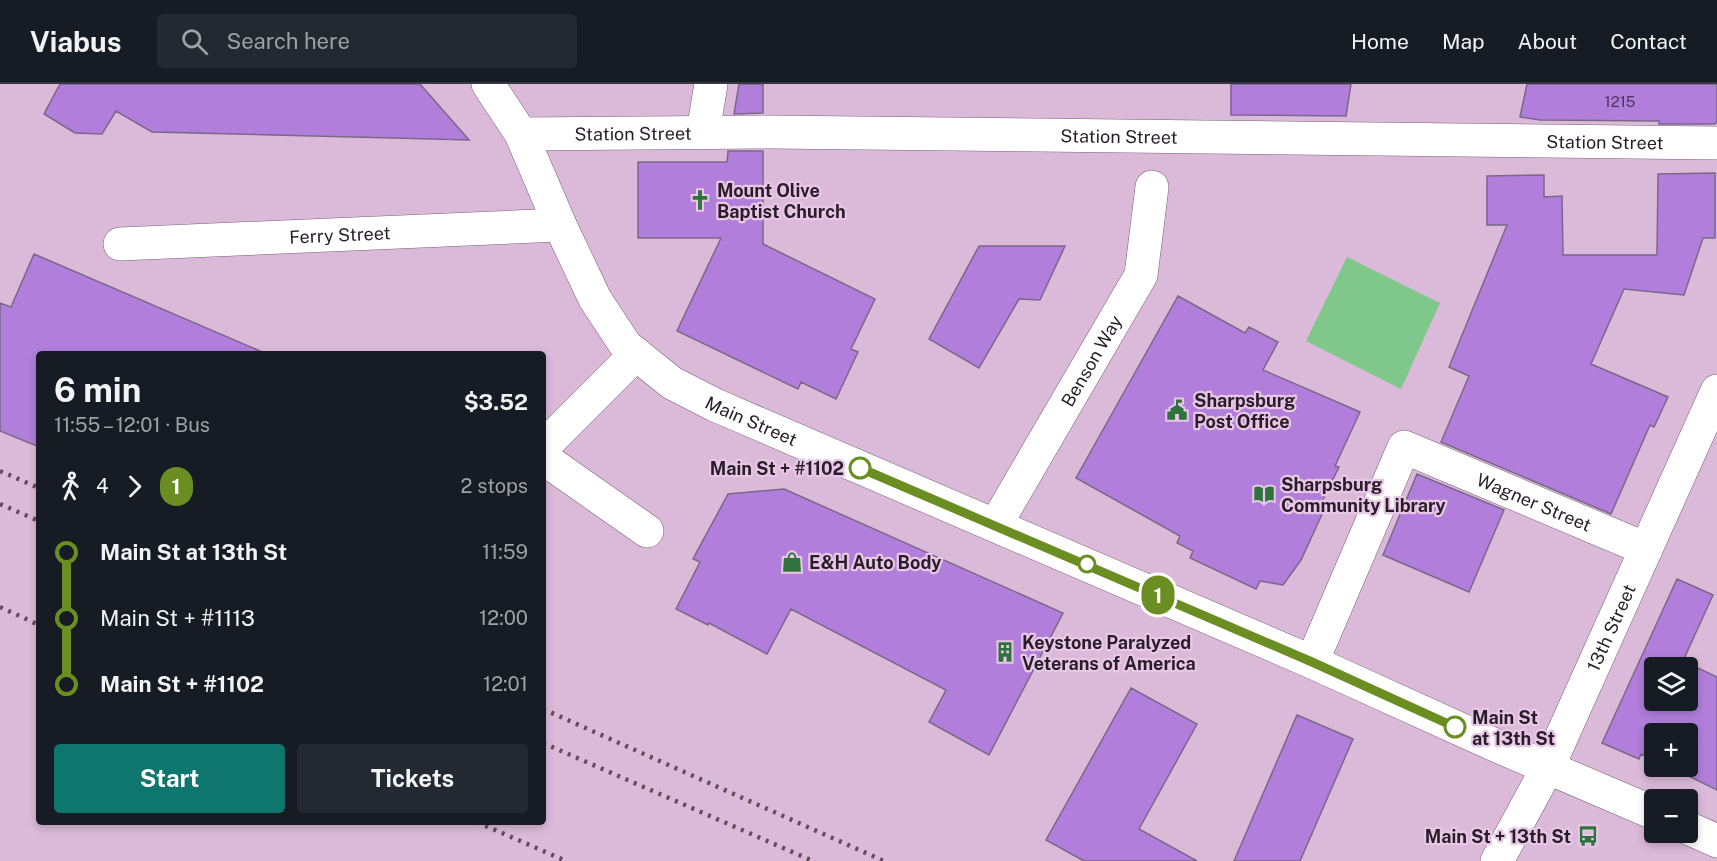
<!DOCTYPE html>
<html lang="en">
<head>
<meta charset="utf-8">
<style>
	:root { --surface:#171b24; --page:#242831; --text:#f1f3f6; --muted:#9ea1a6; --line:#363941; --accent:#0f766e }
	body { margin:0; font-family:"Public Sans",sans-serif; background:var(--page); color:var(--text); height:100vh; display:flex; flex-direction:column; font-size:22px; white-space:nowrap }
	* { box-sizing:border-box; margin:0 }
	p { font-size:20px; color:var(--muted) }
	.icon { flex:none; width:33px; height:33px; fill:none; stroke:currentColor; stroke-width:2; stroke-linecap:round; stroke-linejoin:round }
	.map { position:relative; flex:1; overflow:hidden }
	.drawer { position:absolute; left:36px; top:267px; width:510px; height:474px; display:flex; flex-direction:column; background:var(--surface); border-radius:6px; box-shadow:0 3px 9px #0003 }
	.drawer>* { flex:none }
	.badge { padding:0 12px; border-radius:20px; font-size:21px; line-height:39px }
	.controls { position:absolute; left:1644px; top:573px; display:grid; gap:12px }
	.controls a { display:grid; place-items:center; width:54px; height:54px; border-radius:6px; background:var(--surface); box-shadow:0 3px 9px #0003; font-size:30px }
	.map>.badge { position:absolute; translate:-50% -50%; box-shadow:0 0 0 3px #fff }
	.legs { display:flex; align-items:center; gap:9px; height:66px; padding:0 18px; font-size:20px }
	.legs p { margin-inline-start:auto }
	.summary { display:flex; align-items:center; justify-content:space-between; height:102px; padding:0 18px }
	h1 { font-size:33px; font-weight:700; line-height:45px }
	.primary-button { display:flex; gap:12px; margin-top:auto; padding:12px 18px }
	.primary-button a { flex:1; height:69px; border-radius:6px; background:var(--accent); color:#fff; font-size:24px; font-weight:700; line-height:69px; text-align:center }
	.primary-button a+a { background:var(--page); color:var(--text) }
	ul { padding:0 18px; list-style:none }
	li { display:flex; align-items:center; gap:21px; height:66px; font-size:22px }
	li i { display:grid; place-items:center; width:9px; height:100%; margin:0 8px; background:currentColor }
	li i::after { content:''; width:15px; height:15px; margin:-8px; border:4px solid; border-radius:50%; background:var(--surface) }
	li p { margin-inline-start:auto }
	li:first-child i { background:linear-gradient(#0000 50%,currentColor 0) }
	li:last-child i { background:linear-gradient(currentColor 50%,#0000 0) }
	header { display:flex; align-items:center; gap:36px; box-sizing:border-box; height:84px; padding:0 30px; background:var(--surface); border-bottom:2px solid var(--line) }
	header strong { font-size:28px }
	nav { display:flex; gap:33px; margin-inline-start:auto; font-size:21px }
	.search { width:420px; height:54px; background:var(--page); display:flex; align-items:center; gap:15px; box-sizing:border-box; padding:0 21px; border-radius:6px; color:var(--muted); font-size:22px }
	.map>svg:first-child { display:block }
</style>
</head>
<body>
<header>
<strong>Viabus</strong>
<div class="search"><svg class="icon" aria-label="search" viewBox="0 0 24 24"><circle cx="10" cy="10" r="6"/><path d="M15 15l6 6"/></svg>Search here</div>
<nav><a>Home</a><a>Map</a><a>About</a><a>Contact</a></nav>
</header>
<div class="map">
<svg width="1717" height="777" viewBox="0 0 1717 777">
	<rect width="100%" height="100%" fill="#dbbad9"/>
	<!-- green -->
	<path fill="#7fc78a" d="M1347,173L1440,219L1401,305L1306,257Z"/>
	<!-- building -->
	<path fill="#b17edb" stroke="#796889" stroke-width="1.5" fill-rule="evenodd" d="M60,0H420L469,56L152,48L116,27L102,50L75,49L44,30Z
		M739,0H763V29L734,30Z
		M1231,0H1351L1346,32L1231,31Z
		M1527,0H1717V37L1715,40H1659V37L1540,36L1520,33Z
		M728,67H763V160L875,215L851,265L858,268L836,315L801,298L798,305L677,247L721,154H638V78H727Z
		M1715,89V154H1703L1684,211L1624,205L1591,280L1668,313L1654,343L1650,341L1611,430L1441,358L1469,292L1449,283L1507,141H1487V92L1544,91V113L1562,112L1563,171H1657L1658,90Z
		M979,162H1065L1040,216L1019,215L979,284L929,255Z
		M34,170L267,270H39V363L0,347V219L11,223Z
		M1178,212L1245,249L1249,243L1278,258L1263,286L1360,328L1335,382L1339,383L1319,424L1324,426L1301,476L1283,501L1260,497L1256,505L1190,474L1193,467L1177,459L1180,452L1076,394Z
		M1417,390L1504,426L1469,508L1383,471Z
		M784,405L1063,529L989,671L929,638L946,606L791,525L767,570L709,539L708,541L676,525L700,478L693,475L728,410Z
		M1677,495L1713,511L1683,577L1717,593V706L1668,682H1688V650H1654V676L1641,670L1639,675L1602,659ZM1654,584H1688V616H1654Z
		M1131,604L1197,640L1139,745L1197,777H1084L1046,756Z
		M1297,631L1353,655L1300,777H1234Z"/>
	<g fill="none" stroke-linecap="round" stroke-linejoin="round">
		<!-- minor casing -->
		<g stroke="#7a5d78" stroke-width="34">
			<g id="minor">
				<path d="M703,48L711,0"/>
				<path id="s1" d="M521,50L771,48L1717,59"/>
				<path id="s2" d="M120,160L560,141"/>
				<path d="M543,363L636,270"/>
				<path d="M543,374L647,447"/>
				<path id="s3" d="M996,440L1141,191L1152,103"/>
				<path id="s4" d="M1312,578L1404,363L1646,465"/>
				<path id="s5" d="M1497,777L1548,683L1717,307"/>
			</g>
		</g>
		<!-- major casing -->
		<g stroke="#7a5d78" stroke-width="34">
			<g id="major">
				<path id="s6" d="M488,0L521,50L560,141L595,215L626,262L672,299L715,321L1312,578L1495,661L1654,729"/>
				<path d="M1688,744L1717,757"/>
			</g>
		</g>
		<!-- minor -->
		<use href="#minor" stroke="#fff" stroke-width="33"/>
		<!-- major -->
		<use href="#major" stroke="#fff" stroke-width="33"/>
		<!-- rail -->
		<path stroke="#604d5f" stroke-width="4.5" stroke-dasharray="3 6" stroke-linecap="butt" d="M0,387L39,404
			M0,420L39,437
			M0,523L39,541
			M543,625L884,777
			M543,659L813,777
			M477,738L566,777"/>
	</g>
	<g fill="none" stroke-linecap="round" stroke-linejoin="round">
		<!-- line-1 casing -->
		<g stroke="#fff" stroke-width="14">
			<path id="line-1" d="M860,384L1312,578L1455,643"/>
		</g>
		<!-- line-1 -->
		<use href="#line-1" stroke="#6b8e23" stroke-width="9"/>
	</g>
	<!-- icons -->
	<defs>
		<g id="church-bare" transform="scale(1.62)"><path d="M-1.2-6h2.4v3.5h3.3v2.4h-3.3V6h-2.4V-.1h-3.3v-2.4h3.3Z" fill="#2e723d" stroke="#e8c7e6" stroke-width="2.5" paint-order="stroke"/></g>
		<g id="civic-bare" transform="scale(1.62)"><path d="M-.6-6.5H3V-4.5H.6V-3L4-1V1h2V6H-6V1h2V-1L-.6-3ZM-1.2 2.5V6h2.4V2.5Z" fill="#2e723d" stroke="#e8c7e6" stroke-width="2.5" paint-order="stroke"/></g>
		<g id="library-bare" transform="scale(1.62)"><path d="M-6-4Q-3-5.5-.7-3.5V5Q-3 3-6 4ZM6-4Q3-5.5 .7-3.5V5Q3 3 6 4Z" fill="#2e723d" stroke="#e8c7e6" stroke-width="2.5" paint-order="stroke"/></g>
		<g id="shop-bare" transform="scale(1.62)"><path d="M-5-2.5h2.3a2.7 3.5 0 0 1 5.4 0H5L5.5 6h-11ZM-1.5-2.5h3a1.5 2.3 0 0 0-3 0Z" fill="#2e723d" stroke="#e8c7e6" stroke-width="2.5" paint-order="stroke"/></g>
		<g id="building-bare" transform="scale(1.62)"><path d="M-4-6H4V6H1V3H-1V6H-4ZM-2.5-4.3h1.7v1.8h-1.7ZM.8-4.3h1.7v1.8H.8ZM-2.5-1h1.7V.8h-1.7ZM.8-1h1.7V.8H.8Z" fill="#2e723d" stroke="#e8c7e6" stroke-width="2.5" paint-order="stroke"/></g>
		<g id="bus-bare" transform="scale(1.62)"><path d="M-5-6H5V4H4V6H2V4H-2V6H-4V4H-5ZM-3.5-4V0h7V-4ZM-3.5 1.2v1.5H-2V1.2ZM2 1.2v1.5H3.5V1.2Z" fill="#2e723d" stroke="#e8c7e6" stroke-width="2.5" paint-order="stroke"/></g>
	</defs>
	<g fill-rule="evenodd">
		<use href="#church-bare" x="700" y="116"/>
		<use href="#civic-bare" x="1177" y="326"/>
		<use href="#library-bare" x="1264" y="410"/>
		<use href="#shop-bare" x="792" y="478"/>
		<use href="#building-bare" x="1005" y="568"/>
		<use href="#bus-bare" x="1588" y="752"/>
	</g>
	<!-- markers -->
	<g fill="#fff" stroke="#6b8e23" stroke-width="3">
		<circle cx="860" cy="384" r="10"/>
		<circle cx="1087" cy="480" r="8"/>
		<circle cx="1455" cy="643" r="10"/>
	</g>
	<g text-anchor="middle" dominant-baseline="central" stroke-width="4.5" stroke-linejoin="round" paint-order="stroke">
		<!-- number labels -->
		<g font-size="15" fill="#4b3556">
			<text x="1620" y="17">1215</text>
		</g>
		<!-- street labels -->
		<g font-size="18" fill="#291d29" stroke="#e8c7e6">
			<text stroke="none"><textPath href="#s1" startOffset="112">Station Street</textPath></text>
			<text stroke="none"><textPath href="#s1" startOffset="598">Station Street</textPath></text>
			<text stroke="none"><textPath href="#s1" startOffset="1084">Station Street</textPath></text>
			<text stroke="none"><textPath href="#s2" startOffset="220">Ferry Street</textPath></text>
			<text stroke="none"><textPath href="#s3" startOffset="189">Benson Way</textPath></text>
			<text stroke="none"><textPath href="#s6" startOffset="444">Main Street</textPath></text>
			<text stroke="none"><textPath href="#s4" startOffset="375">Wagner Street</textPath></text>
			<text stroke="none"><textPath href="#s5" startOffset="260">13th Street</textPath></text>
		</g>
		<!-- poi labels -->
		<g font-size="18" font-weight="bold" fill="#291d29" stroke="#e8c7e6" text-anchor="start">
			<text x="717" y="106">Mount Olive<tspan x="717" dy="21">Baptist Church</tspan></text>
			<text x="1194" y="316">Sharpsburg<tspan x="1194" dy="21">Post Office</tspan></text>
			<text x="1281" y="400">Sharpsburg<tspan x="1281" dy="21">Community Library</tspan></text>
			<text x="809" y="478">E&amp;H Auto Body</text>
			<text x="1022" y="558">Keystone Paralyzed<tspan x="1022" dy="21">Veterans of America</tspan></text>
			<text x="1571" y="752" text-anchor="end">Main St + 13th St</text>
		</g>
		<!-- stop labels -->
		<g font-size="18" font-weight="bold" fill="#291d29" stroke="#e8c7e6" text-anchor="end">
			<text x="844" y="384">Main St + #1102</text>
			<text x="1472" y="633" text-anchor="start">Main St<tspan x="1472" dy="21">at 13th St</tspan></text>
		</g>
	</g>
</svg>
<div class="controls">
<a><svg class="icon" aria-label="layers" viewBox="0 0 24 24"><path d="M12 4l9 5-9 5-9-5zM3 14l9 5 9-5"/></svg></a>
<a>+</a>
<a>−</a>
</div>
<b class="badge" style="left:1158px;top:511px;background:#6b8e23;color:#fff">1</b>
<section class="drawer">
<div class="summary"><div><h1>6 min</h1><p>11:55 – 12:01 · Bus</p></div><b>$3.52</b></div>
<div class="legs"><svg class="icon" aria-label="walk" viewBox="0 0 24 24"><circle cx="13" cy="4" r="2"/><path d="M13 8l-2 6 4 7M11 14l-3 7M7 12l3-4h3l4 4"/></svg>4<svg class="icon" aria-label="forward" viewBox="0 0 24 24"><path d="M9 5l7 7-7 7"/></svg><b class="badge" style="background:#6b8e23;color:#fff">1</b><p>2 stops</p></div>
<ul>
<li><i style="color:#6b8e23"></i><b>Main St at 13th St</b><p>11:59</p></li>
<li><i style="color:#6b8e23"></i><span>Main St + #1113</span><p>12:00</p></li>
<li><i style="color:#6b8e23"></i><b>Main St + #1102</b><p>12:01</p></li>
</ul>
<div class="primary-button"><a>Start</a><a>Tickets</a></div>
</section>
</div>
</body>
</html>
